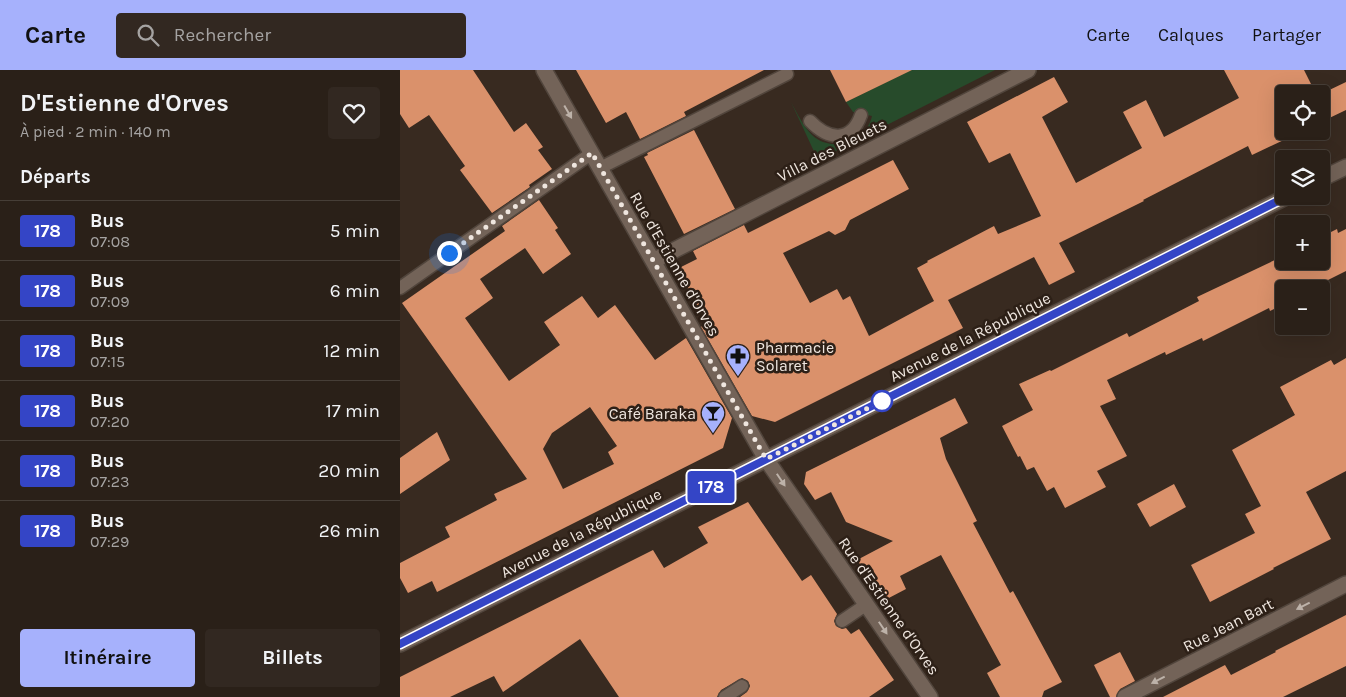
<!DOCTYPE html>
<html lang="fr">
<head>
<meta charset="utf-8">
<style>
	:root { --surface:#2a2018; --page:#322821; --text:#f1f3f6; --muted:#a5a3a2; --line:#463e37; --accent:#a6b1fc }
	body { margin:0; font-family:Karla,sans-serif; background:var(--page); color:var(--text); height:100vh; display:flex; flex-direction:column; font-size:19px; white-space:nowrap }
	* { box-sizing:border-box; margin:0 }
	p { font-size:16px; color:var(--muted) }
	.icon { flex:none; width:28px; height:28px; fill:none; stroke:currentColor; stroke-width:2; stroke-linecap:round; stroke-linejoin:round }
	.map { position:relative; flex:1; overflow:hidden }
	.side { display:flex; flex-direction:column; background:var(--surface); width:400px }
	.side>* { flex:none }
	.badge { padding:0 10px; border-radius:4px; font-size:18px; line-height:32px }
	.buttons { position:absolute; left:875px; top:15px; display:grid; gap:10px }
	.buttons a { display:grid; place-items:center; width:55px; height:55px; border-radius:5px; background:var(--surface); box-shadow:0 5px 20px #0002,0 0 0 1px var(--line); font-size:25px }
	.you { position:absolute; width:25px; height:25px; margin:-12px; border:4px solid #fff; border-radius:50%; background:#1a73e8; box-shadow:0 0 0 8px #1a73e833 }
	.map>.badge { position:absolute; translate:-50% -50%; box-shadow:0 0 0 2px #fff }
	h2 { padding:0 20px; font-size:19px; line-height:45px }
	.round { display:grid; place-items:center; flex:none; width:52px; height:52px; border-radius:5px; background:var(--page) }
	.overview { display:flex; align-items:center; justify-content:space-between; height:85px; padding:0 20px }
	h1 { font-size:24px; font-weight:700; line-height:38px }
	.action { display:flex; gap:10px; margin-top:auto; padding:10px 20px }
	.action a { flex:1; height:58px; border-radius:5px; background:var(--accent); color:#111; font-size:20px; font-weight:700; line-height:58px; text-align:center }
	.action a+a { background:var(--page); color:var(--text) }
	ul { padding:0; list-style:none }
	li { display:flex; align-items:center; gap:15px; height:60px; padding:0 20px; border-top:1px solid var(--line) }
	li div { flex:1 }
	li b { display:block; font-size:19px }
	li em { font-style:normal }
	li .badge { min-width:55px; font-weight:700; text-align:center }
	header { display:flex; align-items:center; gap:30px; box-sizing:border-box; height:70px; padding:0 25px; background:var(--accent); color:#111 }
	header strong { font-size:24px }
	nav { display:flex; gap:28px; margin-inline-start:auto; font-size:18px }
	.search { width:350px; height:45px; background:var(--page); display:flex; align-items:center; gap:12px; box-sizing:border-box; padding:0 18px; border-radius:5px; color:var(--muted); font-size:19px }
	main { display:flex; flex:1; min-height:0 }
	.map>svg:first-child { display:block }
</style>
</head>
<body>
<header>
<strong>Carte</strong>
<div class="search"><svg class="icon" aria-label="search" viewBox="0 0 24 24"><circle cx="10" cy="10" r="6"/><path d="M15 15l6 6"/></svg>Rechercher</div>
<nav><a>Carte</a><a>Calques</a><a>Partager</a></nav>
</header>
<main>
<section class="side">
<div class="overview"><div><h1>D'Estienne d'Orves</h1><p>À pied · 2 min · 140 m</p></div><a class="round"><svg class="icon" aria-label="heart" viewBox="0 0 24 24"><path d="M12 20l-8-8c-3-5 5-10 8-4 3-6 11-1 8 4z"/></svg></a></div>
<h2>Départs</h2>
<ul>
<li><span class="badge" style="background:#3445c6;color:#fff">178</span><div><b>Bus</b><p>07:08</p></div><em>5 min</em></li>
<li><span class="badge" style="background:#3445c6;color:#fff">178</span><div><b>Bus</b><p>07:09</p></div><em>6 min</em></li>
<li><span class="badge" style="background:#3445c6;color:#fff">178</span><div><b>Bus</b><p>07:15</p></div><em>12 min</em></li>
<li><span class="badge" style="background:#3445c6;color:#fff">178</span><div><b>Bus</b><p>07:20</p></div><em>17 min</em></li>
<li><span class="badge" style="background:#3445c6;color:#fff">178</span><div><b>Bus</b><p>07:23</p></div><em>20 min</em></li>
<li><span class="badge" style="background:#3445c6;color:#fff">178</span><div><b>Bus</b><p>07:29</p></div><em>26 min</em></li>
</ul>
<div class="action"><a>Itinéraire</a><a>Billets</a></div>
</section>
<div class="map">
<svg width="946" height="627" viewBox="0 0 946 627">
	<rect width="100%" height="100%" fill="#382a20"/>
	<!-- green -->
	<path fill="#274b2b" d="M511,0H595L418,90L391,32C397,43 403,56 412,65C432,84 467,71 472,46L453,42L446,32Z"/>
	<!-- building -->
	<path fill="#da916b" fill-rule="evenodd" d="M0,0H73L114,62L126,53L143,77L138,80L152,99L129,115L130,117L92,143L60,100L65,96L29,45L9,58L0,44Z
		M176,0H364L284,42L286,46L240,69L226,42L206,53Z
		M430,0H512L446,32Z
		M824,0H904L916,24H884V61H903L852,85L848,76L743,130L744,131L659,173L675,202L649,215L634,187L548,230L563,258L375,352L352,346L301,257L307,253L277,199L297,189L293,181L344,155L348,163L493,90L509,119L450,150L445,160L435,165L429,161L383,183L410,233L437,219L443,230L450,226L469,266L534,231L517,198L528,192L527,191L594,156L598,164L641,146L610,83L589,93L567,52L654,7L668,32L642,47L676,113L742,78L723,42L746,30L764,67L839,28Z
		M946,12V40L921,52V24Z
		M294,60L335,139L284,164L244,87L248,85L247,83Z
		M139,130L158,158L155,160L171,184L143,204L125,178L80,209L93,228L65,248L109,311L160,275L144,252L182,226L198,248L215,235L255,290L286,268L332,348L323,378L37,522L32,511L8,523L0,508V493L50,467L45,457L97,430L94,424L127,409L2,233L105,161L102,156ZM190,337L217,376L208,382L214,394L163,419L143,379L152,363Z
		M937,159L938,163L946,159V201L910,219H884V234L870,241L869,238L803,271L802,268L766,285L765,282L707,310L716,329L700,336L727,386L697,401L706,417L665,438L654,417L647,421L634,397L627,400L620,386L618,387L602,356L633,340L619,314L650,300L651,301L727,263L729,267L799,231L797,227L877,189L876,188L884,184V191H921V167Z
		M946,288V401L906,422L931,469L873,498L874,499L810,532L791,495L855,463L845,444L861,436L832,380L895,345L880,317L931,290L934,295Z
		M555,328L568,353L540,368L546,389L577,451L573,453L610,523L613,521L662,612L644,621L642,627H600L587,603L601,595L541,485L500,506L506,519L485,530L457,490L493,471L446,452L431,422L415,430L404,414L406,402Z
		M37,362L50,390L0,424V388Z
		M774,414L786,437L750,457L737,434Z
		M348,432L402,511L411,505L437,544L434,551L436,556L442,559L446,558L451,564L459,559L494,610L469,627H340L347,622L350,616L348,611L342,608L321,620L317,627H219L180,569L103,622L94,606L50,627H0V607L253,480L264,498L308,473L298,457Z
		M946,545V596L883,627H763L825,595L831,605L876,582L875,581Z
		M720,582L735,611L720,619L716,627H710L694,595Z"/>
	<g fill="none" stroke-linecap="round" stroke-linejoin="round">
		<!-- service casing -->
		<g stroke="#51453c" stroke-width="15">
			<path id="service" d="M410,51C428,70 451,73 461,45
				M200,98L387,4
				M0,218L192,83
				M442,551L467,534
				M325,627L342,616"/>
		</g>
		<!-- minor casing -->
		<g stroke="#51453c" stroke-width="18">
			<path id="minor" d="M144,0L366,389L530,627
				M253,191L628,0
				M725,627L946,514"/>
		</g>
		<!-- tertiary casing -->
		<g stroke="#51453c" stroke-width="18">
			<path id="tertiary" d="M921,109L946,97
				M0,574L888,126"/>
		</g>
		<!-- service -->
		<use href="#service" stroke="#736358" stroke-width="12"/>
		<!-- minor -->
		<use href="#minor" stroke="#736358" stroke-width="15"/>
		<!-- tertiary -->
		<use href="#tertiary" stroke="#736358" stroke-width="15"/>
	</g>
	<!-- one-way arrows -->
	<defs><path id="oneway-solid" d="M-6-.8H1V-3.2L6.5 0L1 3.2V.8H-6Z" transform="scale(1.25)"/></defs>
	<g fill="#bdb2a9">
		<use href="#oneway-solid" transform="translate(168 42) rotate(60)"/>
		<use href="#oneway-solid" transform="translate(381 410) rotate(56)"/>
		<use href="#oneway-solid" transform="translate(903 536) rotate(153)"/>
		<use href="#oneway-solid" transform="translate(483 558) rotate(56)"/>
		<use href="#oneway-solid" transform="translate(758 610) rotate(153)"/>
	</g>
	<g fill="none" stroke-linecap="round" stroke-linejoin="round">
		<!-- line casing -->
		<g stroke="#fff" stroke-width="11">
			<path id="line" d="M0,574L888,126"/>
		</g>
		<!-- line -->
		<use href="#line" stroke="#3445c6" stroke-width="8"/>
		<!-- walk -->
		<path stroke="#efe6df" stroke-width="5" stroke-dasharray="0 9" d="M49,183L192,83L366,389L490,327L482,331"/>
	</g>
	<!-- icons -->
	<defs>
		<g id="pharmacy-pin" transform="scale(1.25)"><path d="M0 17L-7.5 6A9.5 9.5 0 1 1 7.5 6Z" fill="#a6b1fc" stroke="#2d2017"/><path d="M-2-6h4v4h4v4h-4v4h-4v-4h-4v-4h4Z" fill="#111"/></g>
		<g id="bar-pin" transform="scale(1.25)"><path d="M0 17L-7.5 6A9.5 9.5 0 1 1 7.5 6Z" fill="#a6b1fc" stroke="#2d2017"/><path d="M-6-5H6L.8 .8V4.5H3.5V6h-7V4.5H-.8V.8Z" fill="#111"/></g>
	</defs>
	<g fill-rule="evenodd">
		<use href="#pharmacy-pin" x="338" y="286"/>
		<use href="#bar-pin" x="313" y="343"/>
	</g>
	<!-- markers -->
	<circle fill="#fff" stroke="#3445c6" stroke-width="2.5" cx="482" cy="331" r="10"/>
	<g text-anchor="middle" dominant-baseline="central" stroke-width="5" stroke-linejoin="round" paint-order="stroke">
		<!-- street labels -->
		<g font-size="16" fill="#efe6df" stroke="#2d2017">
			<text transform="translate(432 80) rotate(-27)">Villa des Bleuets</text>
			<text transform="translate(275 194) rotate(60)">Rue d'Estienne d'Orves</text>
			<text transform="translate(570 267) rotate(-27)">Avenue de la République</text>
			<text transform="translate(181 463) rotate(-27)">Avenue de la République</text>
			<text transform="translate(489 536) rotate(55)">Rue d'Estienne d'Orves</text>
			<text transform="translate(828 555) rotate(-27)">Rue Jean Bart</text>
		</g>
		<!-- poi labels -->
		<g font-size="16" fill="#efe6df" stroke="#2d2017" text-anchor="start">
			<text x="356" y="277">Pharmacie<tspan x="356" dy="18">Solaret</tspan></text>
			<text x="296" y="343" text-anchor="end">Café Baraka</text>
		</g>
	</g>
</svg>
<div class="buttons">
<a><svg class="icon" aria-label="locate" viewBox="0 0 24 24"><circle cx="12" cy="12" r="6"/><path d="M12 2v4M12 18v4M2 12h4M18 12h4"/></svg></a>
<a><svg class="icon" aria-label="layers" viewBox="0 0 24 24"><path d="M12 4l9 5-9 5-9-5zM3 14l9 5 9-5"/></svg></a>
<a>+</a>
<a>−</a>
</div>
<div class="you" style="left:49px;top:183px"></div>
<b class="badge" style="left:311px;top:417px;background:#3445c6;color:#fff">178</b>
</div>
</main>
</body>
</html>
